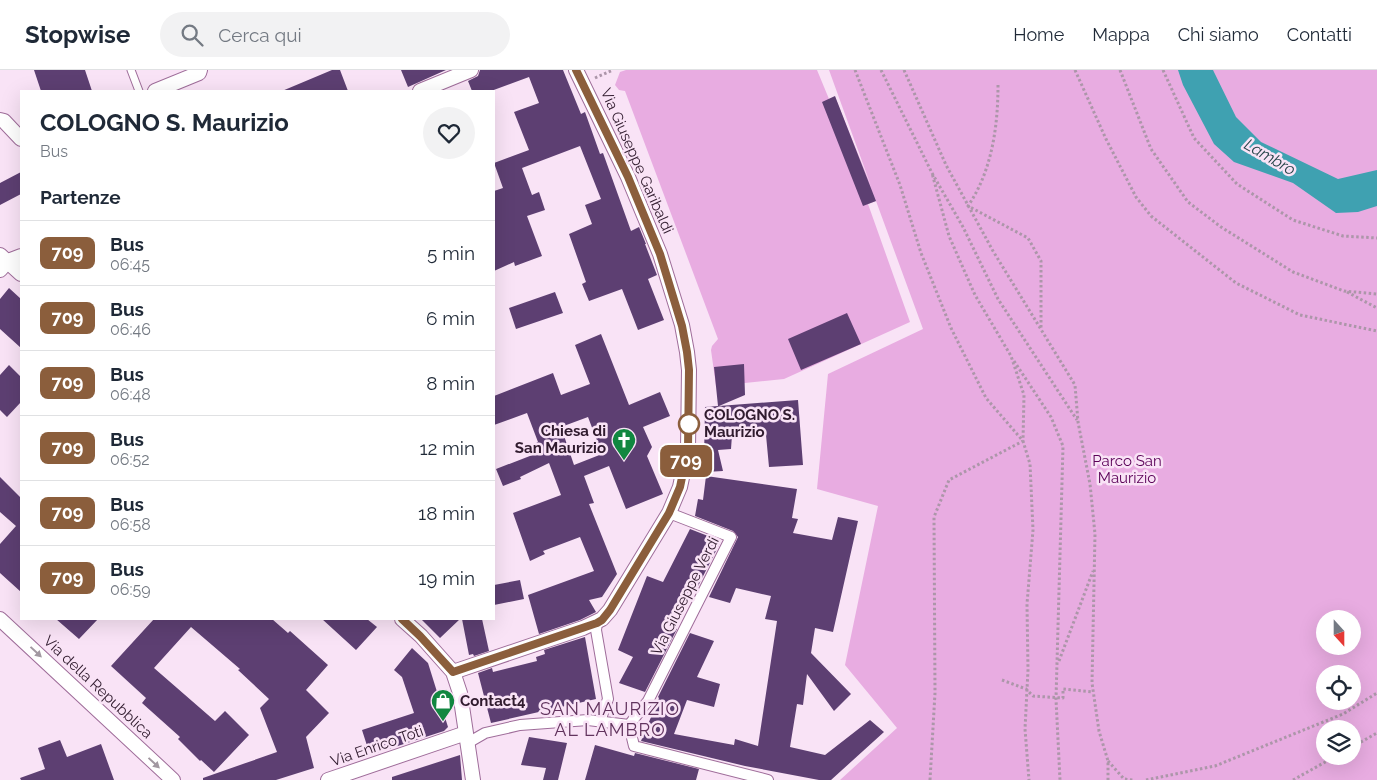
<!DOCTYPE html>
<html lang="it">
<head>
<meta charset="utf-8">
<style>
	:root { --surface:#fff; --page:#f2f2f3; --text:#1f2937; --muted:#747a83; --line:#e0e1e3 }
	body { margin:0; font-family:Raleway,sans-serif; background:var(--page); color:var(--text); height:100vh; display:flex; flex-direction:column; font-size:19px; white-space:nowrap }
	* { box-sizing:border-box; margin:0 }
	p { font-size:16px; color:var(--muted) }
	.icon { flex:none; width:28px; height:28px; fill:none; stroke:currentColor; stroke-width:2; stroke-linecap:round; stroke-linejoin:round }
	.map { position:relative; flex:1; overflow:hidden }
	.details { position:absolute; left:20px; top:20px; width:475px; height:530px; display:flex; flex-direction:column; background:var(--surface); border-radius:0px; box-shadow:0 5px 20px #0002 }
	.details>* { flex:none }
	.badge { padding:0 10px; border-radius:8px; font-size:18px; line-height:32px }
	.needle { width:32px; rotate:159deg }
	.tools { position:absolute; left:1316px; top:540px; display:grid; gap:10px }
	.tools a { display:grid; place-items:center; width:45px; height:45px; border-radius:50%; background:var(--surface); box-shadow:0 5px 20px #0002; font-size:25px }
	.map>.badge { position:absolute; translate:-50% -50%; box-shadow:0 0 0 2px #fff }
	h2 { padding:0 20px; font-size:19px; line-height:45px }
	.round { display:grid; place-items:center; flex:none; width:52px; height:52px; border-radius:26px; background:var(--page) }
	.overview { display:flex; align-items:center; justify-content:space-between; height:85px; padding:0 20px }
	h1 { font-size:24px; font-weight:700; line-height:38px }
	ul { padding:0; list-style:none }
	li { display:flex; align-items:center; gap:15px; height:65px; padding:0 20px; border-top:1px solid var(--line) }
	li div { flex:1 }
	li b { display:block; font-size:19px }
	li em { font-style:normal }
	li .badge { min-width:55px; font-weight:700; text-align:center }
	header { display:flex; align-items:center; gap:30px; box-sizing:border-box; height:70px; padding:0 25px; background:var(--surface); border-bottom:1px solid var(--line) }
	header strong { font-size:24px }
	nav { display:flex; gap:28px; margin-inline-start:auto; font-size:18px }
	.search { width:350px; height:45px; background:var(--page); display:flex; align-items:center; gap:12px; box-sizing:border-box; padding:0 18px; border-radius:28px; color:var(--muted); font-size:19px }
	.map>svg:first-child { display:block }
</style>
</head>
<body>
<header>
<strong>Stopwise</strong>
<div class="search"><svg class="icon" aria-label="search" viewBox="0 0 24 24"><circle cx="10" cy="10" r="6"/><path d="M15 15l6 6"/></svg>Cerca qui</div>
<nav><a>Home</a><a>Mappa</a><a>Chi siamo</a><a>Contatti</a></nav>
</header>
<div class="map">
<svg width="1377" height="710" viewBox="0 0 1377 710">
	<rect width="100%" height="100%" fill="#f9e3f6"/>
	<!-- green -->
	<path fill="#e8ace1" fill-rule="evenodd" d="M626,0H817L829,29L835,27L871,116L829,0H1377V710H840L897,658L845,595L878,436L817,419L828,304L923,259L876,131L868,134L910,252L784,309L716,316L711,280L712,276L718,269L625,21L619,20L615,15L620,2ZM1325,549H1352V576H1325ZM1325,604H1352V631H1325ZM1325,659H1352V686H1325Z"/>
	<!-- water -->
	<path fill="#3fa1b1" d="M1178,0H1213L1236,47L1261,72L1338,109L1377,100V136L1358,142L1336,143L1293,113L1234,92L1214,74L1183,15Z"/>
	<!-- building -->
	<path fill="#5d3f72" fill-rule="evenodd" d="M34,0H85L92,21H41Z
		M332,0H340L348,21H282Z
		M401,0H446L408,17Z
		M480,0H563L581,44L585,42L600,84L603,83L631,161L639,157L646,174H645L657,205L648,209L664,250L638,260L622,219L589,231L582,214L586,212L569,164L592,154L585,135L601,129L580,76L522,98L532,125L539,122L545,140L527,146L542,186L515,196L514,192L494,201V121L503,118L494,93L529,80L514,42L539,33L529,7L491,21H472L468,11L478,6Z
		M835,26L876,131L863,136L822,32Z
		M21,102V124L0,135V113Z
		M9,218L21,229V278L0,259V229Z
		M555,222L563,243L516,259L509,238Z
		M847,243L861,274L801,300L788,269Z
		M601,264L629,335L660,322L670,346L643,357L652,377L647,386L663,424L626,439L609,396L584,406L594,433L589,434L617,504L602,527L589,530L596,542L580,550L539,564L528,525L594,501L580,467L543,481L545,484L530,491L513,443L561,425L549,393L520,407L521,409L503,416L496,399L535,384L532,375L538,372L527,343L494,355V326L553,303L561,325L590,314L575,275ZM588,347L602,384L574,395L561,357Z
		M744,294L745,325L719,336L798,330L803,395L769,397L766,365H732L731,379L718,380L723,401L706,402L708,389H704L705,337L718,336L714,297Z
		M9,295L21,307V332L7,347L0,340V305Z
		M706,406L797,419L792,448L798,449L793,463L832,470L838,447L858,451L833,562L815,558L811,583L851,624L834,641L807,604L803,635L797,634L790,677L825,685L870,650L884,662L831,710H819L745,696L641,671L659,628L658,627L690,563L714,571L697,607L720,614L714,637L687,630L674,664L734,675L735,669L758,676L777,551L765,549L771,526L736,518L730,533L709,527L738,467L733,461L695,446L698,429L703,430Z
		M0,407L21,428V522L0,503V474L16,456L0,442Z
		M690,459L721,471L695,522L689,521L674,558L677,559L645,622L619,613L633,587L618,580L647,506L663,512Z
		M520,510L524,529L494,535V515Z
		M56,549H98L79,569Z
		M154,549H272L288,563L290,561L328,595L306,620L329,643L306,667L314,698L276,710H203V708L277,682L260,638L269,629L238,600L240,599L191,557L154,598L215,651L225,641L249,665L214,702L201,690L200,691L178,669L180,667L142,633L146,628L111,596Z
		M322,549H367L377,557L356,580Z
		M421,549H460L440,568Z
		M462,549H482L489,581L474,586L473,584L469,585Z
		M585,567L596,629L491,653L478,603L492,598L493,602L537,591L536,587L545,584L544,580Z
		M412,578L428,593L448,657L444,661L370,685L362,660L414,643L402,607L394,600Z
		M529,667L567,673L558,710H543L546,698L521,695Z
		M60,670L67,687L101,674L114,710H21L20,708L45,699L38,678Z
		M595,675L634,686L635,683L699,699L696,710H585Z
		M460,685L462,710H392V707Z"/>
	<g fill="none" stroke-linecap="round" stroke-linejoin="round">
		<!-- service casing -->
		<g stroke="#9f6d9a" stroke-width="9">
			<path id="service" d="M131,0L139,21"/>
		</g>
		<!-- pedestrian casing -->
		<g stroke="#9f6d9a" stroke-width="12">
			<path id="pedestrian" d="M597,553L596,560L608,629L600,651
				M629,655L648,631L731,467L669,443
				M466,674L485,663L520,655L588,650L629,655L634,676L768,710"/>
		</g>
		<!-- minor casing -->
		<g stroke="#9f6d9a" stroke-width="16">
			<path id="minor" d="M155,21L199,3L200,0
				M420,21L471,0
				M0,50L4,51L21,69
				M0,185L21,204
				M0,200L8,191L21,186
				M0,549L173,710
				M402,549L421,566L453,602L460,623L473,710
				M453,602L583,558L602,549L610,540L669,443L680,417L688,379L689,300L687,282L682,255L660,184L628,107L576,0
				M328,710L466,663"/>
		</g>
		<!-- path -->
		<path stroke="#ac96a9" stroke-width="3" stroke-dasharray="2.5 2.5" stroke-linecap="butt" d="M855,0L900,115L921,183L951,258L986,328L1023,371L1030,394L1033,460L1027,534L1028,600L1025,659L1029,710
			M881,0L932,103L963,157L998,229L1077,350
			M904,0L946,95L993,181L1075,315L1078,352L1090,414L1095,464L1092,613L1099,661L1108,691V710
			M1075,0L1106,69L1136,127L1151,146L1236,213L1300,245L1377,261
			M1120,0L1151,79L1188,132L1221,157L1293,202L1344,221L1377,224
			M1163,0L1194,68L1237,114L1293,150L1343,166L1377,168
			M595,8L613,0
			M998,15C998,56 992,101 968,136L1028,168L1041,191V259
			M1347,222L1377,238
			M1014,291L1051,347L1063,376L1056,629L1060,710
			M1059,591L1093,501
			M1002,610L1026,619L1033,626L1063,628V619L1093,622
			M1352,677L1377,663
			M1108,691L1124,709L1133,710
			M930,710L935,623L934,447L949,410L1023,371L1024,325L1011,286L975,225L949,166L932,103
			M1146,710L1215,696L1343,644L1377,623
			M1293,710L1336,686"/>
		<!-- service -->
		<use href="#service" stroke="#fff" stroke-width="7"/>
		<!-- pedestrian -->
		<use href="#pedestrian" stroke="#fff" stroke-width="10"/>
		<!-- minor -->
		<use href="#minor" stroke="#fff" stroke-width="14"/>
	</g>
	<!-- one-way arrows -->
	<defs><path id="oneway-solid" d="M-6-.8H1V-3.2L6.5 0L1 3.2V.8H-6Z" transform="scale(1.25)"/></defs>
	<g fill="#a298a1">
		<use href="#oneway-solid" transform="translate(36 582) rotate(43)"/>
		<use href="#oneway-solid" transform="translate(154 693) rotate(43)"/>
	</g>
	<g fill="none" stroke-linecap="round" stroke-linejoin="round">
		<!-- line casing -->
		<g stroke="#fff" stroke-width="11">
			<path id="line" d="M402,549L420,566L453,602L597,553L602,550L610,540L669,443L680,417L688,379L689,300L687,282L682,256L660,184L628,107L576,0"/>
		</g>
		<!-- line -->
		<use href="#line" stroke="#8b5e3c" stroke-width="8"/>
	</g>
	<!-- icons -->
	<defs>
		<g id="church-pin" transform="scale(1.25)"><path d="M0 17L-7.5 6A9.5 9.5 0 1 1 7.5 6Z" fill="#118740" stroke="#f9e3f6"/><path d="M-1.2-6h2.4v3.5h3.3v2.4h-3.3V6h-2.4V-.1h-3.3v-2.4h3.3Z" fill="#fff"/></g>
		<g id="shop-pin" transform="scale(1.25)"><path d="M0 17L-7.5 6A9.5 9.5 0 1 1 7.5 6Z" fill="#118740" stroke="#f9e3f6"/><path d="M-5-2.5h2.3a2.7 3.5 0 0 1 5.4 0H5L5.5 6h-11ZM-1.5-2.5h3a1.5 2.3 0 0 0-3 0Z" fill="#fff"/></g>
	</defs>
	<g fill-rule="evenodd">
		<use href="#church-pin" x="624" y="370"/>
		<use href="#shop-pin" x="443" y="631"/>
	</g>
	<!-- markers -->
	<circle fill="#fff" stroke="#8b5e3c" stroke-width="2.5" cx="689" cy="354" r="10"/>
	<g text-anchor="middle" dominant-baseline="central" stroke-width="5" stroke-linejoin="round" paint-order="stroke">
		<!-- street labels -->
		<g font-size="15" fill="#301b2e" stroke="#f9e3f6">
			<text transform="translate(637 91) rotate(66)">Via Giuseppe Garibaldi</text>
			<text transform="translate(685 526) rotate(-63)">Via Giuseppe Verdi</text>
			<text transform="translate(98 617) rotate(43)">Via della Repubblica</text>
			<text transform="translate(377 676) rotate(-19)">Via Enrico Toti</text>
		</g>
		<!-- stop labels -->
		<g font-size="15" font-weight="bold" fill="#301b2e" stroke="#f9e3f6" text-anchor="start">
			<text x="704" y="345">COLOGNO S.<tspan x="704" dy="17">Maurizio</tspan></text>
		</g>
		<!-- poi labels -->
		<g font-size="15" font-weight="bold" fill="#301b2e" stroke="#f9e3f6" text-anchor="end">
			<text x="606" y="361">Chiesa di<tspan x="606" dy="17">San Maurizio</tspan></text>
			<text x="460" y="631" text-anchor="start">Contact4</text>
		</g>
		<!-- park labels -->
		<g font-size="15" fill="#5b0258" stroke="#f9e3f6">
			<text x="1127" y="391">Parco San<tspan x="1127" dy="17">Maurizio</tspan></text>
		</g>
		<!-- water labels -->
		<g font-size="16" font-style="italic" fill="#27454a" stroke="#f9e3f6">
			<text transform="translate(1270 87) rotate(30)">Lambro</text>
		</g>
		<!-- quarter labels -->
		<g font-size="18" letter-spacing="1" fill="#62345e" stroke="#f9e3f6">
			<text x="610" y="638">SAN MAURIZIO<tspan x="610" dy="21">AL LAMBRO</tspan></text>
		</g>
	</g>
</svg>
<div class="tools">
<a><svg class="needle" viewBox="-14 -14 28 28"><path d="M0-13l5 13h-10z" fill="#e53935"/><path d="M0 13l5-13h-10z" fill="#747a83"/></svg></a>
<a><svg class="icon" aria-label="locate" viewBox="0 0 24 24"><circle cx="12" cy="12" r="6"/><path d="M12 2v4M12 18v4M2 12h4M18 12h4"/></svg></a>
<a><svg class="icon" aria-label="layers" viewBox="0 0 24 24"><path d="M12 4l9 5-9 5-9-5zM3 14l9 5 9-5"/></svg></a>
</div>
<b class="badge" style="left:686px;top:391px;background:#8b5e3c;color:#fff">709</b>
<section class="details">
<div class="overview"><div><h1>COLOGNO S. Maurizio</h1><p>Bus</p></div><a class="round"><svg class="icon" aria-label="heart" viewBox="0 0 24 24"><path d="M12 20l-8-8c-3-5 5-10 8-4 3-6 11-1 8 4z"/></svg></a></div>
<h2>Partenze</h2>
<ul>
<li><span class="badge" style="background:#8b5e3c;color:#fff">709</span><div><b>Bus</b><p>06:45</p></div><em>5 min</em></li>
<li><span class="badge" style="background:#8b5e3c;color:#fff">709</span><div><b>Bus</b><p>06:46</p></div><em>6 min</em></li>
<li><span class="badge" style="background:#8b5e3c;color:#fff">709</span><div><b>Bus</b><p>06:48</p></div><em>8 min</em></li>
<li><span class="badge" style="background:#8b5e3c;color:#fff">709</span><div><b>Bus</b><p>06:52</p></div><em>12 min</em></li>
<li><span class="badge" style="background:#8b5e3c;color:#fff">709</span><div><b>Bus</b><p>06:58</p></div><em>18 min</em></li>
<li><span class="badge" style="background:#8b5e3c;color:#fff">709</span><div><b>Bus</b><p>06:59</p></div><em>19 min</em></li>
</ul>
</section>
</div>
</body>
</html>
